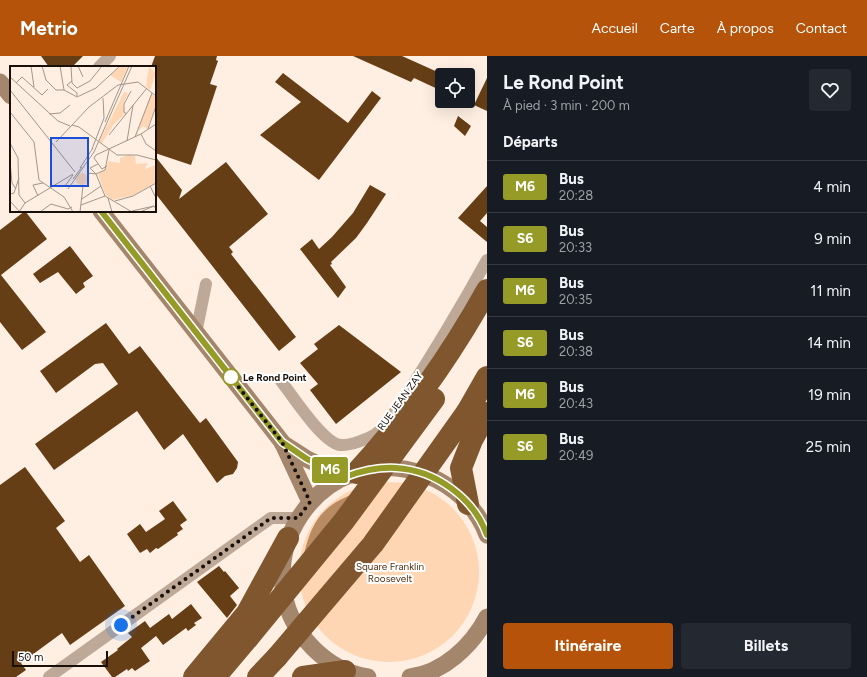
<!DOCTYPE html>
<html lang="fr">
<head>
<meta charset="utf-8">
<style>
	:root { --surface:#171b24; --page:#242831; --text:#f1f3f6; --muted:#9ea1a6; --line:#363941; --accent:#b45309 }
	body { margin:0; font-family:Figtree,sans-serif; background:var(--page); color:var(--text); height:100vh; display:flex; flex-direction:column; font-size:15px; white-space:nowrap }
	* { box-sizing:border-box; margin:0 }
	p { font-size:13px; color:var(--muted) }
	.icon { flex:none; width:22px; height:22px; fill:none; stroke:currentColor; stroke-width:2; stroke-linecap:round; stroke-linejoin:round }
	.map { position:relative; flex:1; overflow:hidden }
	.panel { display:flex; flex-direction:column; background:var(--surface); width:380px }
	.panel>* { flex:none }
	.badge { padding:0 8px; border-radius:3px; font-size:14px; line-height:26px }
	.buttons { position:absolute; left:435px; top:12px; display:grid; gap:8px }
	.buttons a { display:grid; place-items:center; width:40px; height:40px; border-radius:4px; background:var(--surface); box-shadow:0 4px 16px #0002; font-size:20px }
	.scale { position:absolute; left:12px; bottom:10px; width:96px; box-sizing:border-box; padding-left:4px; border:2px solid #181009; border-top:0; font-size:11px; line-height:14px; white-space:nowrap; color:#181009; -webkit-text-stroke:3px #fff; paint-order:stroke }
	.you { position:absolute; width:20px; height:20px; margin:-10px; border:3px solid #fff; border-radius:50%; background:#1a73e8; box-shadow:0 0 0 6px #1a73e833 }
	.map>.badge { position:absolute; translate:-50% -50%; box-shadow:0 0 0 2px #fff }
	h2 { padding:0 16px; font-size:15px; line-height:36px }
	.round { display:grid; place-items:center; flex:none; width:42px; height:42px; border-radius:4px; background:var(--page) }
	.headline { display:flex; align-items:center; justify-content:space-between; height:68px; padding:0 16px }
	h1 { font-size:19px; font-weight:700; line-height:30px }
	.action { display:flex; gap:8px; margin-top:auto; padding:8px 16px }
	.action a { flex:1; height:46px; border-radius:4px; background:var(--accent); color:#fff; font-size:16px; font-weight:700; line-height:46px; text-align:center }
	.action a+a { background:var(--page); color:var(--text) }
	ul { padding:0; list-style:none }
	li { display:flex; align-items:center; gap:12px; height:52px; padding:0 16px; border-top:1px solid var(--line) }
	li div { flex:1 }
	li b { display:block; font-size:15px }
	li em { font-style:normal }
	li .badge { min-width:44px; font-weight:700; text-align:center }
	header { display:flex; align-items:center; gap:24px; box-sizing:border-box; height:56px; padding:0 20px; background:var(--accent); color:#fff }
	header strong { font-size:19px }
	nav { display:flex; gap:22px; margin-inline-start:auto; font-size:14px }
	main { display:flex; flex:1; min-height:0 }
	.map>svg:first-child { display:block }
</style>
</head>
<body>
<header>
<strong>Metrio</strong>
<nav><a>Accueil</a><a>Carte</a><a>À propos</a><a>Contact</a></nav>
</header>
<main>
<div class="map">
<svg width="487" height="621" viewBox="0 0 487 621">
	<rect width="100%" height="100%" fill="#feefe2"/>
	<!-- green -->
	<path fill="#ffd6b3" d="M299 516a90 90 0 1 1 180 0a90 90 0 1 1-180 0Z"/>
	<!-- water -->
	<path fill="#b88b63" d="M359,436L302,507C310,469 319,449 359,436Z"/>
	<!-- building -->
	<path fill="#663e16" d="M41,0H83L72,11H49Z
		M155,0H217L216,4L218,5L210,28L217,30L191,109L155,97V11H151Z
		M353,0H402L442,18V35L414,22L411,26Z
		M283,17L348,67L372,35L381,42L319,124L260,79L301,46L275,26Z
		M487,22V55L474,49Z
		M458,60L471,70L465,80L454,70Z
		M155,100L182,134L179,143L226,106L268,158L229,191L233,196L231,198L296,281L279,295L155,137Z
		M370,129L386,138L367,167L356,182L331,206L332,208L330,209L346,231L338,242L300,193L312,183L319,193L332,181L353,157Z
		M487,130V157L480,165L487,171V186L458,162Z
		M25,155L47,183L1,219L46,276L22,294L0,266V174Z
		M70,190L93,220L83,227L85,231L76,238L58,216L40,227L33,218Z
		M106,267L129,298L140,290L200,367L206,362L238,406L237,412L233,418L225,420L217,427L183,378L164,394L137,355L54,414L35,388L118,328L103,307L95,308L56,337L40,315Z
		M339,269L401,316L336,368L310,334L318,328L300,307L318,293L314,288Z
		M25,411L65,465L56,472L61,479L80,506L89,499L125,550L70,589L62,577L21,607L26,614L16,621H0V429Z
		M173,445L187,464L180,469L183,473L177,477L178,479L158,493L156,492L150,497L147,493L140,497L127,478L140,468L146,476L165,463L159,455Z
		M219,510L224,516L225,515L239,532L230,540L237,549L227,562L197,526Z
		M191,548L202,562L194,567L196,569L188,575L186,572L163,589L156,580L141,592L150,605L135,615L132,612L128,615L127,613L115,621H112L101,606L118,594L117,593L132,581L128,577L145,565L150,572L169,558L172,563Z"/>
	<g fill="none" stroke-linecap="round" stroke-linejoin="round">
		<!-- street -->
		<path stroke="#bea998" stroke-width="12" d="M99,11L110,0
			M196,277L206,228
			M281,325C292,339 322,386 340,389C349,390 369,383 377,377C388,368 400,348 408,336C436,293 462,249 487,204
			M49,621L271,462H298"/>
		<!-- secondary -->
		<path stroke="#a4866c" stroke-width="17" d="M0,26L11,40
			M101,155L282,386L310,446
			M282,387L307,403L345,421
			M368,621C347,618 328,607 313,592C234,511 320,379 426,419C453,429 477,451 487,479
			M410,621C443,617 472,590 487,561"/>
		<!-- highway -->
		<path stroke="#80562f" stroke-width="22" d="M467,356L487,321
			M356,417C406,362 451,299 487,234
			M468,448L461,412L472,384L487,357
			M194,621L247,557L288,482
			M215,621L248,582
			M258,621L277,601
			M303,621L345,615"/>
		<!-- highway-bridge -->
		<path stroke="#80562f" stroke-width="22" d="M248,582L344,465L434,343
			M277,601L373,488L467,356"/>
	</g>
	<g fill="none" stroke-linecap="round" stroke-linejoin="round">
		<!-- line casing -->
		<g stroke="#fff" stroke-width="9">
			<path id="line" d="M101,155L282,386L307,403L345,421C361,415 378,411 396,412C435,414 474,442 487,479"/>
		</g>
		<!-- line -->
		<use href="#line" stroke="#969a27" stroke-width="6"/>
		<!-- walk -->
		<path stroke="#181009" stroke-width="4" stroke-dasharray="0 7.2" d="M121,569L271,462H298L310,446L282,386L230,320L231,321"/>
	</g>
	<!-- markers -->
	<circle fill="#fff" stroke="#969a27" stroke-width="2" cx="231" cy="321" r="8"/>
	<g text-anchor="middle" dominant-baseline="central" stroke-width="4" stroke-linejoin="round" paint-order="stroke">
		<!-- stop labels -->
		<g font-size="10" font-weight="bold" fill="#181009" stroke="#fff" text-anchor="start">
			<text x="243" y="321">Le Rond Point</text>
		</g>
		<!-- street labels -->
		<g font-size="10" fill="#181009" stroke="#fff">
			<text transform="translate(400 345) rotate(-54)">RUE JEAN ZAY</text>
		</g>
		<!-- park labels -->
		<g font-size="10" fill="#523212" stroke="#fff">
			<text x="390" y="510">Square Franklin<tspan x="390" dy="12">Roosevelt</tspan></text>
		</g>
	</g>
	<!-- overview -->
	<g transform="translate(10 10)">
		<rect width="146" height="146" fill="#feefe2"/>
		<path d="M112,0H118L111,16L100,9ZM139,1L146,7L140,24L136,20ZM114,26L118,27L113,38L115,48L104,58L92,77L89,76ZM141,28L146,31V39L137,63L133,60L127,66L128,69H126ZM118,89L125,90L126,98L137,97V100L135,99L136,103L146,99V116L124,129L102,134L95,128L88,108L96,103L98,95L110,97V92ZM66 113a6 6 0 1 1 12 0a6 6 0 1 1-12 0Z" fill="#ffd6b3"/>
		<path fill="none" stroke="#a2968b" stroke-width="1" d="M21,0L24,21M32,0L36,14L46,24H54M50,0L54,24L67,31L86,22L110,0M61,0L62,17L67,22L80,15L92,0M68,0L73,11M0,11L48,55L60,60M62,15L57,19L67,27V30M6,17L12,11L32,29L38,23M0,24L65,106M0,46L24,76L29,114L54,131L63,146M39,48L50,47L60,39M117,48L114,46V38L121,25M95,56L119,0M62,59L69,61L107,89H127L146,94M138,63L146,40M131,68L136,78L146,85M99,69L137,22M125,71L142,27M117,75L123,39M46,76L79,41L108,19L128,16L146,30M0,77L8,92L9,129L15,137M82,83L94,52L93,32M0,95L2,117L6,123M88,98L80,102L86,108L95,130L122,146M97,100L92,103L84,92L86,89L131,68L146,58M70,102L83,82M77,107L86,108L95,104L99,84M63,113L72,101M55,120L63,109M140,120L146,132M58,123L84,86L122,0M0,128L4,127L9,112M28,130L23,119L33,117M98,132L102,146M72,133L91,120M0,135L10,146M105,135L123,130L146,117M71,139L95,130M122,145L144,140M9,146L15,137L63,108M30,146L41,138L58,143L62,141M70,146L73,120M130,146L144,140L146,143"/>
		<path fill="#1d4ed8" fill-opacity="0.15" stroke="#1d4ed8" stroke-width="2" d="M41,72H78V120H41Z"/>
		<rect width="146" height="146" fill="none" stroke="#181009" stroke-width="2"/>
	</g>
</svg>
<div class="buttons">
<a><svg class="icon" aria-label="locate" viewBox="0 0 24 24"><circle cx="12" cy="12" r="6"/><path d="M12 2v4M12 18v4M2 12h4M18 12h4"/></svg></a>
</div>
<div class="scale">50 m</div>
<div class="you" style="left:121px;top:569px"></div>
<b class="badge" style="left:330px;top:414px;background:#969a27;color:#fff">M6</b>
</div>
<section class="panel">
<div class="headline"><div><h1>Le Rond Point</h1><p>À pied · 3 min · 200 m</p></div><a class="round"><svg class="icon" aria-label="heart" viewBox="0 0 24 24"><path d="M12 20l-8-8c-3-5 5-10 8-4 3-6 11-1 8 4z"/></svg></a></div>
<h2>Départs</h2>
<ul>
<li><span class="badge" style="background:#969a27;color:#fff">M6</span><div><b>Bus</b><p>20:28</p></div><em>4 min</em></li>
<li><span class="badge" style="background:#969a27;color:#fff">S6</span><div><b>Bus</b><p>20:33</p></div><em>9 min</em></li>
<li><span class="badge" style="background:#969a27;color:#fff">M6</span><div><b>Bus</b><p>20:35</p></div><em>11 min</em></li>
<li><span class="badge" style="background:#969a27;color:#fff">S6</span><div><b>Bus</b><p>20:38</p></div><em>14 min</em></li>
<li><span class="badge" style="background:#969a27;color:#fff">M6</span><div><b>Bus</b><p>20:43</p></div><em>19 min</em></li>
<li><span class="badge" style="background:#969a27;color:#fff">S6</span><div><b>Bus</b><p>20:49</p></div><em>25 min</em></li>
</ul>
<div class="action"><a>Itinéraire</a><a>Billets</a></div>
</section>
</main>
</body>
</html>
